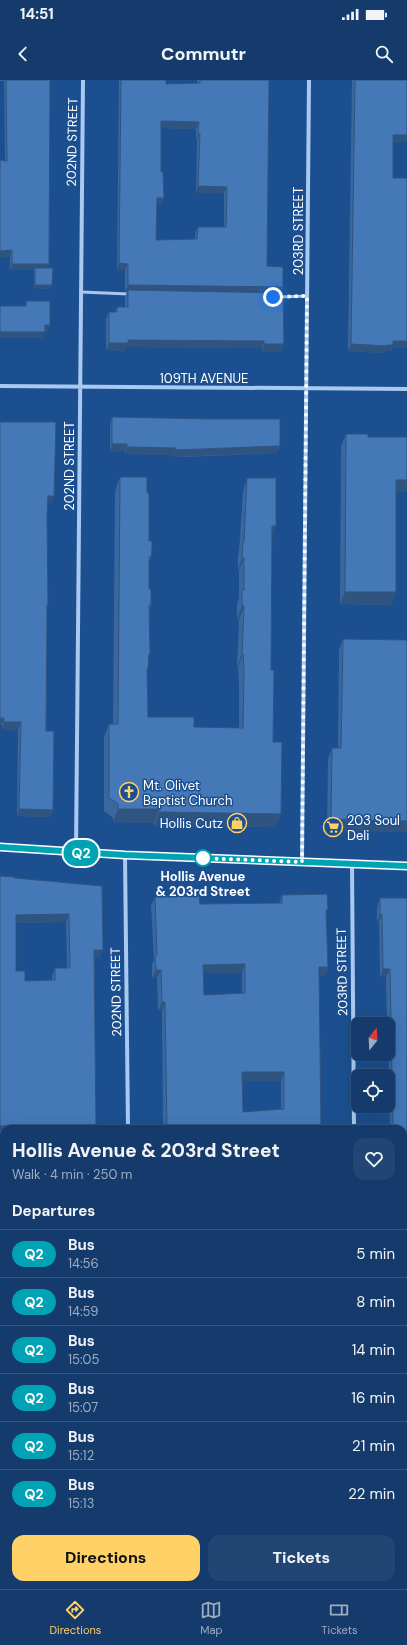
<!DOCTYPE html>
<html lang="en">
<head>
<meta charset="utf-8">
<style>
	:root { --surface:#143b6b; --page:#214673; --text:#f1f3f6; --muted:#9dadc1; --line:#33557e; --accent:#ffd166 }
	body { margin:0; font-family:"DM Sans",sans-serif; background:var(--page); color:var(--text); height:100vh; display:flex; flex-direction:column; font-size:15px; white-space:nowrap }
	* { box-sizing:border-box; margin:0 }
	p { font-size:13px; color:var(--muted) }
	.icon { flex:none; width:22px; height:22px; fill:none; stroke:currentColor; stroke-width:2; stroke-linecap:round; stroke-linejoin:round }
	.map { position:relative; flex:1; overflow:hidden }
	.side { position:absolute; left:0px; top:1045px; width:407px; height:464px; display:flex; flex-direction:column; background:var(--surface); border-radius:12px 12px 0 0; box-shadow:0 4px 16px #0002,0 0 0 1px var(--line) }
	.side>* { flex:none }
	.badge { padding:0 8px; border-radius:13px; font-size:14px; line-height:26px }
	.needle { width:26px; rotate:18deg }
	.tools { position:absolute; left:351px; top:937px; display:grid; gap:8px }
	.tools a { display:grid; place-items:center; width:44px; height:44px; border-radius:8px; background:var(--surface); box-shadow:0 4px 16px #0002,0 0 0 1px var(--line); font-size:20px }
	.you { position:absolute; width:20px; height:20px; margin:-10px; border:3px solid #fff; border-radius:50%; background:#1a73e8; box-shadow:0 0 0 6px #1a73e833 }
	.map>.badge { position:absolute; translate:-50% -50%; box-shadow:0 0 0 2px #fff }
	h2 { padding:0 12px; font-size:15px; line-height:36px }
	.round { display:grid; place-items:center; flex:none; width:42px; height:42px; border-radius:12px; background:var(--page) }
	.headline { display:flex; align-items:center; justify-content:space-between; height:68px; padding:0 12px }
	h1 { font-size:19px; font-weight:800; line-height:30px }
	.action { display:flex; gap:8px; margin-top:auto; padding:8px 12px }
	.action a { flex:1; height:46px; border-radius:12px; background:var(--accent); color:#111; font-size:16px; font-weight:800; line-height:46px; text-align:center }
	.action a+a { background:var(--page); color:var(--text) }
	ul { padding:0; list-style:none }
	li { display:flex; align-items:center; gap:12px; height:48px; padding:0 12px; border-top:1px solid var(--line) }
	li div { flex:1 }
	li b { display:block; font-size:15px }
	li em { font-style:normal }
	li .badge { min-width:44px; font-weight:700; text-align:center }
	.status { display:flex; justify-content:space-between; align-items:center; height:28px; padding:0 20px; background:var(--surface); direction:ltr }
	.status svg { height:11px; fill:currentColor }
	header { display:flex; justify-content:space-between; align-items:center; height:52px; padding:0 12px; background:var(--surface); font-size:18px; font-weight:800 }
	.tabs { display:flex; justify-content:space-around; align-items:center; height:56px; border-top:1px solid var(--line); background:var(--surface); font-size:11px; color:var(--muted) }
	.tabs a { display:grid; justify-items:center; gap:2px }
	.tabs .on { color:var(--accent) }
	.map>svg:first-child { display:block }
</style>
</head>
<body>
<div class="status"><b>14:51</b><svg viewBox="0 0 49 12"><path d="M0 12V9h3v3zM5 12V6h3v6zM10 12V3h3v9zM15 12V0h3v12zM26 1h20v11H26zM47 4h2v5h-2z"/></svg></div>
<header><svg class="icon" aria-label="back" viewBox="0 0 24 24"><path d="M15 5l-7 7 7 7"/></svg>Commutr<svg class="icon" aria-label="search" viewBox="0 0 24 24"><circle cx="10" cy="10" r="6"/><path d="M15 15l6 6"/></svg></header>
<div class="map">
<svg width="407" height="1509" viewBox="0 0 407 1509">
	<rect width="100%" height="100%" fill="#1b4f8f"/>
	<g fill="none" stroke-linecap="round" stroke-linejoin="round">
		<!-- lane -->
		<path stroke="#a9c9ee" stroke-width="3" d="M81,212L129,214
			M280,217L307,216"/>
		<!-- street -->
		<path stroke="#a9c9ee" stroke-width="4" d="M0,306L407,309
			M0,767L125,775L407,786
			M76,772L83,0
			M125,775L128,1049
			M302,782L309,0
			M352,783L354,1049
			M403,1388H407
			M0,1394H4
			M135,1505V1509
			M361,1505V1509"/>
	</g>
	<!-- wall -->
	<path fill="#3a679d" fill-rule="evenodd" d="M0,0H50L47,188L51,209L34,208V190H10V177H0V80H5L4,1H0Z
		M119,0H166V4L197,3V0H269L267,186L283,207L281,212L284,264L281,272H262V268L126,267L125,271L106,270V239L109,232H115L117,227H125V217L127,211H125V190H117ZM161,48L196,49V60H197L196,113H224V147H198L195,153V159L156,160L157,125H161L164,118L161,92Z
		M352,0H407V61L393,62L392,268L391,271H385L384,273L348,271Z
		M112,337L280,366L277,373L184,377H173V375L125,374V372H110V344Z
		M0,342L52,423H48L47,435L46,651L53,730L50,737L17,736L18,650L2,649Z
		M346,354L368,357L407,412H396V512L391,525L340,524L341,366Z
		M120,397L147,413L149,461L151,477L149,483V509L151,525L149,531V579L147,592L148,637L194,647L239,648V604L238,587H237L239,540L237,539V524L239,518V491H238V476L239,471L243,412L247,398L272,456L271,590L276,747L154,746V743L113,742V738L104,731V657L109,644H113L115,411Z
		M343,559L407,560V752L327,750L328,679L332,668H338L339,570Z
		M15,798L102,806L100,878H94L96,1049H4V1053H0ZM66,842L67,888H55L52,896V900L25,901L16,891V843Z
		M282,815L326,834L328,887L325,896H319L321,1049H163L162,931H158L157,898H152V884L154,880L151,826L155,817L200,824L279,823ZM203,893H242V913L204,915ZM242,1001H281V1029L243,1032Z
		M380,818H407L403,1049H390L388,944H387L386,897H380L379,842H377V827Z
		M4,1320V1363H2V1353Z
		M175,1505H328V1509H175Z
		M397,1505H403L407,1509H397Z"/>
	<!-- shaded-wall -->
	<path fill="#305480" d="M161,41L199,42L196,49L159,48Z
		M198,54H200L197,60H196Z
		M393,55H407V61L391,62Z
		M198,106L227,107L224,113H196Z
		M157,118H164L161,125H155Z
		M12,170L10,177H0V171Z
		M119,183L128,184L125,190H117Z
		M12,184H49L47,190L35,188L34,190H10Z
		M35,205H52L51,209L34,208Z
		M128,205L283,207L281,214L128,210L127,211H125Z
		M45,245H50L48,252H45L42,258H0V252Z
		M128,260L264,261L262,268L126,267L125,271L106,270L109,263Z
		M393,261H407V268H392L391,271H385L384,273L348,271L351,264L387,265Z
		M264,264H284L281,272H262Z
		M112,364H127L125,372H110Z
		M280,366L277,373L173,377L175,370Z
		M127,367L176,368L173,375L125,374Z
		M396,400H407V412H392Z
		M48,416H54L52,423H46Z
		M272,446H276L271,460Z
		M242,478H244L239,491H238Z
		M345,512H396L391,525L340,524Z
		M242,526H244L239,540L237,539Z
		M242,574H243L238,587H237Z
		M0,638H4L2,645H0Z
		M4,642H21L18,650L2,649Z
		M19,729L53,730L50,737L17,736Z
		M118,729H159L154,743L113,742Z
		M159,732L281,734L276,747L154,746Z
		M331,739L407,741V752L327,750Z
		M69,834L66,842L13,843L16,835Z
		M380,834H382L379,842H377Z
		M94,870H103L100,878H91Z
		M245,884L242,893H200L203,885Z
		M319,887H328L325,896H316Z
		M383,889H390L386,897H380Z
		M156,890H161L157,898H152Z
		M162,922H165L162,931H158Z
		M242,992H284L281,1001H238Z
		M22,1045L21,1049H4V1053H0V1046Z
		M403,1094H407V1102L403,1103Z
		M0,1288H4V1296H0Z
		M403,1339H407V1348H403Z
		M0,1345H4L2,1353H0Z
		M4,1357V1363H2Z"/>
	<!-- building -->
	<path fill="#4478b7" stroke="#305480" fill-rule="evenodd" d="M6,0H50L49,184H12V170L0,171V80L7,81Z
		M121,0H166V4L200,3V0H269L267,186L283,187V207L128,205V184L119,183ZM161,41L199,42L198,54H200L198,106L227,107L226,147H198L197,159L156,160L157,118H164L163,92H161Z
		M355,0H407V55H393V98H407V261H393V265H387V266L351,264Z
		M35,188H53L52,205H35Z
		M128,210L283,213L284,264H264V261L128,260V263H109V232H117V227H128Z
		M26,221H50V245H45V252H0V226H26Z
		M112,337L209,339H280V366L175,370L176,368L127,367V364H112Z
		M0,342H56L54,416H48L47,435L48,525H47L46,651H54L53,730L19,729L21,642H4V638H0Z
		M346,354H368V357H407V400H396V512H345Z
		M120,397H147V413H149V461H152V469L151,477H149V509H151V525H149L150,574H149L148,589H147L148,637H194V647L243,648L244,590L243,574H242L244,526H242V510H244V478H242L243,462H244L247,398H276V446H272L271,590H274L273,662H282L281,734L159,732V729H118V724L109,718V644H118Z
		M343,559L407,560V741L331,739L332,668H341Z
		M0,796L15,797V798L102,806L103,870H94L96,1049H22V1045L0,1046ZM69,834L70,888H55V900L25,901V891H16V835Z
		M327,814L328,830H326L328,887H319L321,1049H167L165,922H162L161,890H156L155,876L157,875L155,817L199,816L200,824L282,823V815ZM245,884V913L204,915L203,885ZM242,992H284V1029L243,1032Z
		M380,818H407V1094H403V1049H393L390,889H383L382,834H380Z
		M403,1121H407V1339H403Z
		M0,1131H4V1288H0Z
		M0,1320H4V1345H0Z
		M403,1419H407V1509H399V1505H403Z
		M0,1431H4V1505H98V1509H0Z
		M177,1505H328V1509H178Z"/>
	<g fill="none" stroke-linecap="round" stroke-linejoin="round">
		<!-- line casing -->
		<g stroke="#fff" stroke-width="9">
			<path id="line" d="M0,767L125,775L407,786"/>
		</g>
		<!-- line -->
		<use href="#line" stroke="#00a3b4" stroke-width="6"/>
		<!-- walk -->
		<path stroke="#fff" stroke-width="4" stroke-dasharray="0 7.2" d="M203,778H199L302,782L307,216L273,217"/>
	</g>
	<!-- icons -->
	<defs>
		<g id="church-ring" transform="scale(1)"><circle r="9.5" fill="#1b4f8f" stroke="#ffd166" stroke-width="1.5"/><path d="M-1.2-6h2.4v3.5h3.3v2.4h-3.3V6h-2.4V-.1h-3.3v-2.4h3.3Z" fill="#ffd166"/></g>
		<g id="shop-ring" transform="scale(1)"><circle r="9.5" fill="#1b4f8f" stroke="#ffd166" stroke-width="1.5"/><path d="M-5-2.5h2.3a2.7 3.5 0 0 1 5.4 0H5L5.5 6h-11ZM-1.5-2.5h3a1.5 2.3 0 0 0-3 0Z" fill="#ffd166"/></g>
		<g id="supermarket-ring" transform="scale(1)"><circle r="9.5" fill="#1b4f8f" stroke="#ffd166" stroke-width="1.5"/><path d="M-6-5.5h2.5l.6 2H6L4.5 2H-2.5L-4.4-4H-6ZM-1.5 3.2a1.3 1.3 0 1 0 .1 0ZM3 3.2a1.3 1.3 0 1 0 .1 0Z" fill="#ffd166"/></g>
	</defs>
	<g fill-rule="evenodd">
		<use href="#church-ring" x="129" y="712"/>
		<use href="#shop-ring" x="237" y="743"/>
		<use href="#supermarket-ring" x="333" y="747"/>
	</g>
	<!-- markers -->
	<circle fill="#fff" stroke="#00a3b4" stroke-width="2" cx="203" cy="778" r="8"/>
	<g text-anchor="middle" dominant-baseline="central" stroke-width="3" stroke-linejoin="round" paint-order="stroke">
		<!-- street labels -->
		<g font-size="13" fill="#fff" stroke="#1b4f8f">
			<text transform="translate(72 62) rotate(-89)">202ND STREET</text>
			<text transform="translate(298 151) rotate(-90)">203RD STREET</text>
			<text x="204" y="298">109TH AVENUE</text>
			<text transform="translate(69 386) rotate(-90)">202ND STREET</text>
			<text transform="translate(342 892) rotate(-91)">203RD STREET</text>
			<text transform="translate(116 912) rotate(-91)">202ND STREET</text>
		</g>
		<!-- poi labels -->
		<g font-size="13" fill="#fff" stroke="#1b4f8f" text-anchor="start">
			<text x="143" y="705">Mt. Olivet<tspan x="143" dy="15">Baptist Church</tspan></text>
			<text x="347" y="740">203 Soul<tspan x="347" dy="15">Deli</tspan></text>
			<text x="223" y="743" text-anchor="end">Hollis Cutz</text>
		</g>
		<!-- stop labels -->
		<g font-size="13" font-weight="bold" fill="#fff" stroke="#1b4f8f">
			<text x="203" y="796">Hollis Avenue<tspan x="203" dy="15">&amp; 203rd Street</tspan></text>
		</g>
	</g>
</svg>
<div class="tools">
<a><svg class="needle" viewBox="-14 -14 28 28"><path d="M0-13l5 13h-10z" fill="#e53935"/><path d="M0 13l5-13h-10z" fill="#9dadc1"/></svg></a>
<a><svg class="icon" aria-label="locate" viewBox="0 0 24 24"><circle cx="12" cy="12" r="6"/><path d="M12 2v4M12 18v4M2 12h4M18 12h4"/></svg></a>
</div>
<div class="you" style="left:273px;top:217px"></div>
<b class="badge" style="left:81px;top:773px;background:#00a3b4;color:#fff">Q2</b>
<section class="side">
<div class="headline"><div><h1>Hollis Avenue &amp; 203rd Street</h1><p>Walk · 4 min · 250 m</p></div><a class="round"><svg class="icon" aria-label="heart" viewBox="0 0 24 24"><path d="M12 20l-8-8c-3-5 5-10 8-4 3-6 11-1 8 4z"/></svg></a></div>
<h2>Departures</h2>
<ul>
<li><span class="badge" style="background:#00a3b4;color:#fff">Q2</span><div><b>Bus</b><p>14:56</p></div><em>5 min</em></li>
<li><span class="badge" style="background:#00a3b4;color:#fff">Q2</span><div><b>Bus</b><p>14:59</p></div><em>8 min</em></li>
<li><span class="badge" style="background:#00a3b4;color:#fff">Q2</span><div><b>Bus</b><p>15:05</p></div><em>14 min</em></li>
<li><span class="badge" style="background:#00a3b4;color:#fff">Q2</span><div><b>Bus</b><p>15:07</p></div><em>16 min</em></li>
<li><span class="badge" style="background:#00a3b4;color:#fff">Q2</span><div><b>Bus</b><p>15:12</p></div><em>21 min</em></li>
<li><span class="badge" style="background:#00a3b4;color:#fff">Q2</span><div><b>Bus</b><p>15:13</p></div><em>22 min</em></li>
</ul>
<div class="action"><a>Directions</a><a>Tickets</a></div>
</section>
</div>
<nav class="tabs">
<a class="on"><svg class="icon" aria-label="directions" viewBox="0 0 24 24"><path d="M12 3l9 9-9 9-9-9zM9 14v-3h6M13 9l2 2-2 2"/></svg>Directions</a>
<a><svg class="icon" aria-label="map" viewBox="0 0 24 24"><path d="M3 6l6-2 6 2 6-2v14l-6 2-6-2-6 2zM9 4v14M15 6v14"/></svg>Map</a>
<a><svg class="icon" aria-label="tickets" viewBox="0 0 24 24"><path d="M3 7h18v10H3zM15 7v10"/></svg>Tickets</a>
</nav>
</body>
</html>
